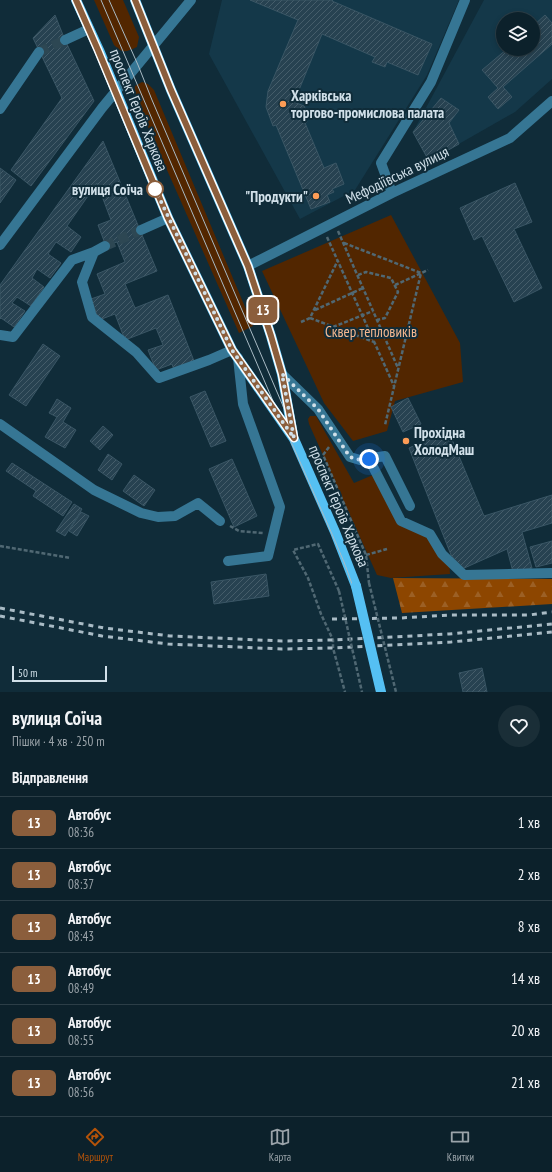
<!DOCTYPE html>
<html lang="uk">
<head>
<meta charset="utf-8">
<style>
	:root { --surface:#0c212b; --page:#1a2e37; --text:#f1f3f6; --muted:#9aa3a9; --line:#2c3e47; --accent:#b45309 }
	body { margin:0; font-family:"PT Sans Narrow",sans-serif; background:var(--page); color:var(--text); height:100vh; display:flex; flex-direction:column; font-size:15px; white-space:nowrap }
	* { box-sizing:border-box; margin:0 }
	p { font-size:13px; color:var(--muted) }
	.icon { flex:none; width:22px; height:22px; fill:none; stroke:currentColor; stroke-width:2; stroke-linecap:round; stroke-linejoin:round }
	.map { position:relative; height:692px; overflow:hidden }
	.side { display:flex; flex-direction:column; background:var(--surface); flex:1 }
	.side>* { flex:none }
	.badge { padding:0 8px; border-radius:6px; font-size:14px; line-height:26px }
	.fabs { position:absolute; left:496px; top:12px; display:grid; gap:8px }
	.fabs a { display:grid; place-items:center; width:44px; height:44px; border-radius:50%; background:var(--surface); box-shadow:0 2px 6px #0003,0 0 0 1px var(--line); font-size:20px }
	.scale { position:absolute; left:12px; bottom:10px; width:95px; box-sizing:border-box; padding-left:4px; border:2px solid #d1e0e9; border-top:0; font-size:11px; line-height:14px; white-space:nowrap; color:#d1e0e9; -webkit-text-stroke:3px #102c39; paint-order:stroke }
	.you { position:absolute; width:20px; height:20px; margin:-10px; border:3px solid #fff; border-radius:50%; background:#1a73e8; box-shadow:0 0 0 6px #1a73e833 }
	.map>.badge { position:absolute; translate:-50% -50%; box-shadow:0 0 0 2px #fff }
	h2 { padding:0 12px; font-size:15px; line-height:36px }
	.round { display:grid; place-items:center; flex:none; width:42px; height:42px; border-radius:21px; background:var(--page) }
	.head { display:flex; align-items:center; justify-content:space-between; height:68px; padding:0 12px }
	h1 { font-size:19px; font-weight:600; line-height:30px }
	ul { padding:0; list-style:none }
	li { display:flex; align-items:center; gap:12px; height:52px; padding:0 12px; border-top:1px solid var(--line) }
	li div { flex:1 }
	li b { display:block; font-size:15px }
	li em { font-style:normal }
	li .badge { min-width:44px; font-weight:700; text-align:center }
	.tab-bar { display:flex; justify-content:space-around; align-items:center; height:56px; border-top:1px solid var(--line); background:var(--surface); font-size:11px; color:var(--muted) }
	.tab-bar a { display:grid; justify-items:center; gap:2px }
	.tab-bar .on { color:var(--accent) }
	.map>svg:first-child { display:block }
</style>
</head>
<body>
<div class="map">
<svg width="552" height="692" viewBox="0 0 552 692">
	<defs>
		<pattern id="forest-firs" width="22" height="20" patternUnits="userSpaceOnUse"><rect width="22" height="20" fill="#8d4600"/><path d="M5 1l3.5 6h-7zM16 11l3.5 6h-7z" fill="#9c6025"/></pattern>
		<pattern id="building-hatch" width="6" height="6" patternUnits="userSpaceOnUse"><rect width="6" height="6" fill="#274251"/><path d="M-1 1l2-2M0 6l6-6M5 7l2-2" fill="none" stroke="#455d6a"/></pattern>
	</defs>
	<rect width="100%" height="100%" fill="#102c39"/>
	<!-- built -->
	<path fill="#143849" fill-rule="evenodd" d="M222,0H459L427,75L355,190L300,219L209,54Z
		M484,0H552V79L515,112L429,161L413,132ZM503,19H533V49H503Z"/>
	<!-- green -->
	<path fill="#522600" d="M94,0H123L139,37L137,47C126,52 123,54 114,45Z
		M142,82L148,84L154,90L253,326L239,333L133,93L135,86Z
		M391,215L460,343L463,382L395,401L387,431L353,441L324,403L262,271Z
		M310,416H316L354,483L380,472L407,526L439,541L449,558L450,574L391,578L377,575L309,424L308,419Z"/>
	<!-- forest -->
	<path fill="url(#forest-firs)" d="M393,578L552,579V604L402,613Z"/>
	<!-- building -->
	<path fill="url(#building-hatch)" stroke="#3a5665" d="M250,0H333L332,1L432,44L418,75L387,62L385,67L372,62L375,57L322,34L294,102L304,106L306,110L303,112L307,122L305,123L324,168L336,163L344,184L332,189L334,192L327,195L330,202L311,209L276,125L273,126L266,107L268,91L298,20Z
		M55,15L65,40L94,101L31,186L11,170L62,98L33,38Z
		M545,15L552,23V44L503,87L512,97L498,109L488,97L498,88L482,70L507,49H533V26Z
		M441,98L459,110L449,123L459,144L429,161L413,132Z
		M103,141L157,271L125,284L135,308L168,295L194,361L174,370L172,364L156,370L148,350L163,345L156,328L125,340L115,314L99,320L91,299L105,294L97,274L125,262L117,242L106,246L98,225L111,220L97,183L67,226L81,237L71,252L56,242L48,254L61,263L50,278L37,269L32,278L44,287L31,306L17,297L12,303L25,311L14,327L1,318L0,319V285Z
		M0,168L16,180L0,203Z
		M515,183L532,222L514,229L542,288L514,302L482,236L474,240L460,208Z
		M43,344L60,356L26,406L9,395Z
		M205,391L226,441L211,447L190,397Z
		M408,398L421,424L403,432L391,407Z
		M57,399L71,408L63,422L76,430L65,448L45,437L57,417L49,413Z
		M103,426L113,435L100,450L90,441Z
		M448,430L484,516L552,495V523L522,532L532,568L513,572L507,549L462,569L451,555L409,448Z
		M108,454L122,464L112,480L98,470Z
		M232,459L257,516L234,527L209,469Z
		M12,463L72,502L63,516L33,496L36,491L6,471Z
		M134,475L155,490L144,506L123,491Z
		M74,504L82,509L65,536L56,531Z
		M81,512L89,516L77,536L69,531Z
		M552,541V563L536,567L530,547Z
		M266,574L269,596L214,604L211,582Z
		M482,668L487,692H463L459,673Z"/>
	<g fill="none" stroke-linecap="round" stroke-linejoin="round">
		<!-- minor-tunnel -->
		<path stroke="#2d4753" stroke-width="10" stroke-dasharray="10 5" stroke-linecap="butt" d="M39,52L65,40
			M105,246L141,230"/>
		<!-- path -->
		<path stroke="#506873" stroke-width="2.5" stroke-dasharray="4 2" stroke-linecap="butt" d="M338,231L398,368
			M327,237L394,386
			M344,243L421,273L385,425
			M358,275L366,272L391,278L398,292L385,318L377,320
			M395,285L428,270
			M315,310L363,288
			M310,318L374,342
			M301,322L310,318L338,260
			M333,327L373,311
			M329,447L323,455L366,555L369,583
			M230,526L239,531L263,533
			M0,546L71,558
			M366,555L387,549
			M339,591L318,544L293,550L308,578L321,614L333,640V648L345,692"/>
		<!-- minor -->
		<path stroke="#367694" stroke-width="10" d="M65,40L89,29
			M0,109L39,52
			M392,193L381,163L431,82L465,0
			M141,230L168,218
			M0,245L102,108L191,0
			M105,246L94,252L82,282L92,317L136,352L159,378L209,360L232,350
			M248,266L392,193L510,138L552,101
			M0,335L13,337L72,260L94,252
			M282,374L318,409L350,457L360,460L385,456L410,506
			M0,424L94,490L141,513L158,517L175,516L198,503L220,521
			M369,459L401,521L430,534L442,554L464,575L552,573
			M228,561L268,556L280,507L243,404L238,358"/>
		<!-- major -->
		<path stroke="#55c0f3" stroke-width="10" d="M76,0L99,50L168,218L232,350L294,439L335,532L356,586
			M135,0L171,90L248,266L271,336L282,374L293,435"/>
		<!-- tram -->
		<path stroke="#a9bbc5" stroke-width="1" d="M101,0L273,401L332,534L344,562L355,592L378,692
			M109,0L138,65L152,100L298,441"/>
		<!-- rail -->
		<path stroke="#a9bbc5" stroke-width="3" stroke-dasharray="5 5" stroke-linecap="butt" d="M0,608L104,628L170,636L282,641L333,640L449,634L552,624
			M0,616L102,636L168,644L282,649L333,648L451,642L552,632
			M332,619L400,618L451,615H529L552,612"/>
		<!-- path-bridge -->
		<path stroke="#506873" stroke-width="2.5" stroke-dasharray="4 2" stroke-linecap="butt" d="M369,583L396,692
			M339,591L362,692"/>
		<!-- major-bridge -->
		<path stroke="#55c0f3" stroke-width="10" d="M356,586L381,692"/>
	</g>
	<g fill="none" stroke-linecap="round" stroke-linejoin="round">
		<!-- line casing -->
		<g stroke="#fff" stroke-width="9">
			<path id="line" d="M76,0L98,50L168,218L232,350L294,438L282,374L271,336L248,266L171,90L135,0"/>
		</g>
		<!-- line -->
		<use href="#line" stroke="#8b5e3c" stroke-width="6"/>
		<!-- walk -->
		<path stroke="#d1e0e9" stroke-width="4" stroke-dasharray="0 7.2" d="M155,189L232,350L294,438L282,374L318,409L350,457L360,460L369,459"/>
	</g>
	<!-- markers -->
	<g fill="#fd9c56" stroke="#102c39" stroke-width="1.5">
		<circle cx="283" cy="104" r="4"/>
		<circle cx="316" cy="196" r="4"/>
		<circle cx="406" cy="441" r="4"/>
	</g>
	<circle fill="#fff" stroke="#8b5e3c" stroke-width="2" cx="155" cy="189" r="8"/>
	<g text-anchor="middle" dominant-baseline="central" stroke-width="4" stroke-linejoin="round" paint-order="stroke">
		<!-- poi labels -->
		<g font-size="15" font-weight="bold" fill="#d1e0e9" stroke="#102c39" text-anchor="start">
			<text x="291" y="95">Харківська<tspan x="291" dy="17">торгово-промислова палата</tspan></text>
			<text x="308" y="196" text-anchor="end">"Продукти"</text>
			<text x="414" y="432">Прохідна<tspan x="414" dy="17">ХолодМаш</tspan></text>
		</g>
		<!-- street labels -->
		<g font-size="15" fill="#d1e0e9" stroke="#102c39">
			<text transform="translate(139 110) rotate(68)">проспект Героїв Харкова</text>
			<text transform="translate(397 175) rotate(-26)">Мефодіївська вулиця</text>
			<text transform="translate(339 506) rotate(67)">проспект Героїв Харкова</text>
		</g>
		<!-- stop labels -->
		<g font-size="15" font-weight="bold" fill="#d1e0e9" stroke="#102c39" text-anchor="end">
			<text x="143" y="189">вулиця Соїча</text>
		</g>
		<!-- park labels -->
		<g font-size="15" fill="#f5b890" stroke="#102c39">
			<text x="371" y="331">Сквер тепловиків</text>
		</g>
	</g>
</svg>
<div class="fabs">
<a><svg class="icon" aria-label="layers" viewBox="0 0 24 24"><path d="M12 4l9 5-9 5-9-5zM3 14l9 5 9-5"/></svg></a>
</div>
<div class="scale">50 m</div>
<div class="you" style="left:369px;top:459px"></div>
<b class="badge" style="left:263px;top:310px;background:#8b5e3c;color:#fff">13</b>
</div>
<section class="side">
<div class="head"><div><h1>вулиця Соїча</h1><p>Пішки · 4 хв · 250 m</p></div><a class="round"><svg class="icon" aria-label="heart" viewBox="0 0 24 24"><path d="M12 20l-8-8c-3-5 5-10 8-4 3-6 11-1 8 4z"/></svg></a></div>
<h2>Відправлення</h2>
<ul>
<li><span class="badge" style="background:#8b5e3c;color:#fff">13</span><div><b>Автобус</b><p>08:36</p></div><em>1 хв</em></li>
<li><span class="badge" style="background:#8b5e3c;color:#fff">13</span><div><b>Автобус</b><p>08:37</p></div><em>2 хв</em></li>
<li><span class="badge" style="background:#8b5e3c;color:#fff">13</span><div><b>Автобус</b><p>08:43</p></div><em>8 хв</em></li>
<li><span class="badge" style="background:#8b5e3c;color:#fff">13</span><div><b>Автобус</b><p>08:49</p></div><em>14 хв</em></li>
<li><span class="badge" style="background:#8b5e3c;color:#fff">13</span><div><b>Автобус</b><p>08:55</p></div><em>20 хв</em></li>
<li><span class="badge" style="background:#8b5e3c;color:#fff">13</span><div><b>Автобус</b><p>08:56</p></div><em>21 хв</em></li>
</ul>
</section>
<nav class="tab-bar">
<a class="on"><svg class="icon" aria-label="directions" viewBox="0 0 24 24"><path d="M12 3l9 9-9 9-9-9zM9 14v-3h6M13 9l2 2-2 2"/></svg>Маршрут</a>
<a><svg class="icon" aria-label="map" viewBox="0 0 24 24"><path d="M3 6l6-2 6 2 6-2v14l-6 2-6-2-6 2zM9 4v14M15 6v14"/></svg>Карта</a>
<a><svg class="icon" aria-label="tickets" viewBox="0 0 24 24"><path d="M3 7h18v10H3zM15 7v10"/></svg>Квитки</a>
</nav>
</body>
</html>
